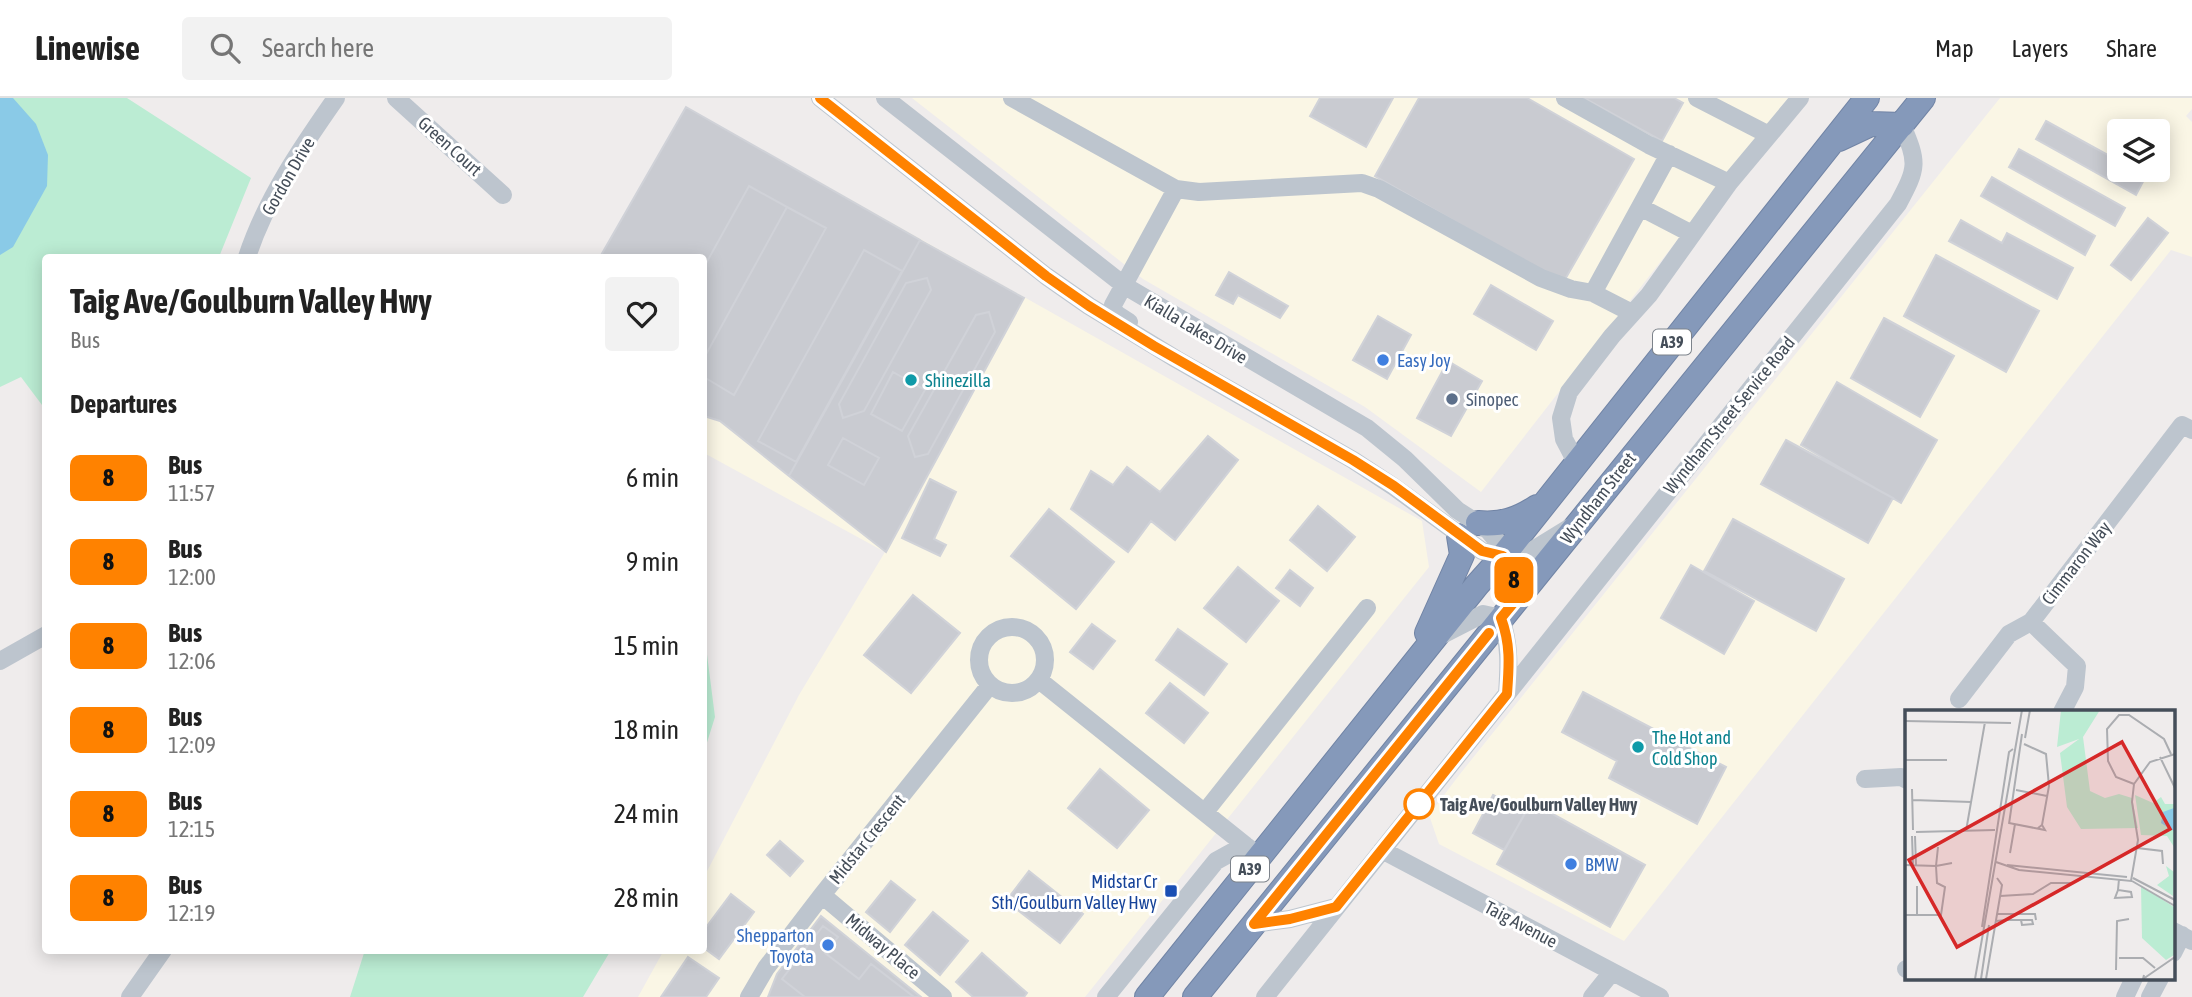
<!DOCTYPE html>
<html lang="en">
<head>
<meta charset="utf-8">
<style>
	:root { --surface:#fff; --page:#f2f2f2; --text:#222; --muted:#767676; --line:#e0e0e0 }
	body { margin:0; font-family:"Asap Condensed",sans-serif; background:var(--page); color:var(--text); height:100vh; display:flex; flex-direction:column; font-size:26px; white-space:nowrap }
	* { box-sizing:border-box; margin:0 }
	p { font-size:23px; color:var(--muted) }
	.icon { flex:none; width:38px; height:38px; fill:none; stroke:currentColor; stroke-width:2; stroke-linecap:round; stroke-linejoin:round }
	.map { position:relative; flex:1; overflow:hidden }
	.sheet { position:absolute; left:42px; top:156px; width:665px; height:700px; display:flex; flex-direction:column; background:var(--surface); border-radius:7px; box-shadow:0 4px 18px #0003 }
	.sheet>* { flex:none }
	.badge { padding:0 14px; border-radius:10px; font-size:24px; line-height:46px }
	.fabs { position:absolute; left:2107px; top:21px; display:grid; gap:14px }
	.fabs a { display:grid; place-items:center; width:63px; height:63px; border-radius:7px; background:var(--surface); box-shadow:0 4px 18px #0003; font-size:35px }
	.map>.badge { position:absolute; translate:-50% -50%; box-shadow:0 0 0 4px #fff }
	h2 { padding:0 28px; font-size:26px; line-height:63px }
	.round { display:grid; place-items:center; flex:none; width:74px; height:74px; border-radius:7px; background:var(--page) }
	.head { display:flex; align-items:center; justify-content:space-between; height:119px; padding:0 28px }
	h1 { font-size:33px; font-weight:700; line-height:52px }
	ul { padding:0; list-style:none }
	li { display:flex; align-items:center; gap:21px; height:84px; padding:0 28px }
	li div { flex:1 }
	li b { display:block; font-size:26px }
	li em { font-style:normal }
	li .badge { min-width:77px; font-weight:700; text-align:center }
	header { display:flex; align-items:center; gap:42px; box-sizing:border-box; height:98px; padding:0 35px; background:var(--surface); border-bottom:2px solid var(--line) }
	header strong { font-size:33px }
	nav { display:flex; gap:38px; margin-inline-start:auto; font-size:24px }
	.search { width:490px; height:63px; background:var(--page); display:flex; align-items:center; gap:18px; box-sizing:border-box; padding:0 24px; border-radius:7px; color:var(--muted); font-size:26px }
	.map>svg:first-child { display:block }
</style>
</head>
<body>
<header>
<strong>Linewise</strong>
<div class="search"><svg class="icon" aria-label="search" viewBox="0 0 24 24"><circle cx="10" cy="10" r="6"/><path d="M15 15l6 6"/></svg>Search here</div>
<nav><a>Map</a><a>Layers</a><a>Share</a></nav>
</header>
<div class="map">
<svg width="2192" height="899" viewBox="0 0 2192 899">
	<rect width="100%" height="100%" fill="#efecec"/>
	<!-- commercial -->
	<path fill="#faf6e5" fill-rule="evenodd" d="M912,0H1788L1481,394L1365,309L1143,181Z
		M2000,0H2192V11L2186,18L2192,24V159L2171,152L1624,843L1439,746L1429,717L1460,676ZM2119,33H2158V72H2119Z
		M686,9L1422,423L1429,469L1085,899H638L664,852H704V779L799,597L885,454L704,355V159H602Z"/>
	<!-- green -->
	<path fill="#bbecd3" d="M0,0H127L251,80L219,159H46L45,311L21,279L0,289Z
		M704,533L715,619L704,654Z
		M365,852H611L583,899H350Z"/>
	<!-- water -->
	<path fill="#8acae7" d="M0,0H13L36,26L48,57L47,88L13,149L0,157Z"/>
	<!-- building -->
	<path fill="#c9cbd1" stroke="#d0d2d8" stroke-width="2" d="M1320,0H1393L1366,49L1310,18Z
		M1419,0H1527L1634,61L1563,185L1375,78Z
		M1584,0H1674L1683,5L1662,43Z
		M686,9L920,142L789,378L720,323L704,318V159H600Z
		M2046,23L2119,63V72H2135L2146,78L2136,97L2036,41Z
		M2019,51L2125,110L2115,128L2009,69Z
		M1992,79L2095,138L2085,157L1981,98Z
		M749,88L787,109L704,260V169Z
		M787,109L826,130L734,297L704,279V260Z
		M2148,120L2168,135L2131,182L2111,167Z
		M1961,122L2002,145L2007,135L2073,170L2057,201L1949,143Z
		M920,142L1024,200L886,454L789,378Z
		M864,152L902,173L796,364L758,343Z
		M1936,157L2039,213L2006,274L1904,218Z
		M1229,174L1288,208L1280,220L1238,197L1233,206L1216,197Z
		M927,180L931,192L864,313L843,320L839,306L906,185Z
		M1491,187L1553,223L1536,252L1474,216Z
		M989,214L995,234L928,356L915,359L908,338L976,217Z
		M1378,218L1411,237L1387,281L1353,262Z
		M1884,220L1954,258L1920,319L1851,280Z
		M1448,263L1482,283L1451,338L1417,320Z
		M893,274L925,292L902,333L871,316Z
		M1837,284L1937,342L1901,405L1801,347Z
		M1208,338L1238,362L1175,442L1151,423L1128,454L1071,411L1091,373L1113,387L1127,369L1160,394Z
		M843,340L879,360L864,387L828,367Z
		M1786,342L1893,400L1868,445L1761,386Z
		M930,381L956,394L934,441L946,447L940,458L902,440Z
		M1318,408L1355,439L1327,473L1290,442Z
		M1049,411L1114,464L1076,511L1011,458Z
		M1733,421L1844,481L1816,533L1704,473Z
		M1691,467L1754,503L1724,556L1661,520Z
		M1238,469L1279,503L1246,544L1204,510Z
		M1290,472L1313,490L1300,508L1276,490Z
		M913,497L960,535L911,595L864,557Z
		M1092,526L1115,543L1093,571L1070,554Z
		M1178,531L1227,566L1204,597L1156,562Z
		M1170,585L1208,615L1184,645L1146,615Z
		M1583,594L1726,669L1697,726L1609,680L1617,663L1562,634Z
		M1100,671L1149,712L1117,750L1068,710Z
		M1493,697L1526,714L1504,752L1473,735Z
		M1531,704L1645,767L1610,829L1497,766Z
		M780,743L803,763L790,778L767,757Z
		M1029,773L1083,816L1060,845L1006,803Z
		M891,783L915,802L890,834L866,814Z
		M731,796L754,814L719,861L704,850V832Z
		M933,814L968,843L940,877L905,847Z
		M821,818L921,899H768L777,876Z
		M823,828L838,839L825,855L859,881L871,866L914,899H805L782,881Z
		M982,855L1027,895L1024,899H973L956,884Z
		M688,859L719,880L706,899H661Z"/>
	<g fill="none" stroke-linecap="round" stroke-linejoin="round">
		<!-- highway casing -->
		<g stroke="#7184a5" stroke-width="26">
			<path id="highway" d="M1839,41L1871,26L1902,27
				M1478,425C1502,427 1517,422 1537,409
				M1427,535L1462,457L1459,438
				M1147,899L1477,487L1503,458L1867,0
				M1195,899L1923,0"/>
		</g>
		<!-- minor -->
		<path stroke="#bdc5ce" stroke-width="18" d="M396,0L503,97
			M820,0L1046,178L1089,208L1176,261L1353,362L1394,389L1482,453L1520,460L1569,430
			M885,0L1125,188L1367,330L1405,361L1457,412L1488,432L1497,443L1514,481L1515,503
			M1012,0L1176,91L1199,94L1362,85L1379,91L1541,180L1571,191L1593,195L1632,215
			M1565,0L1649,47L1729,85
			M1697,0L1769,37
			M1640,109L1692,136
			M247,159C266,101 301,50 336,0
			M1593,195L1669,56
			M1129,224L1115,215L1113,207L1176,91
			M1576,364L1564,341L1561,320L1569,294L1612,238L1649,197L1729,85L1800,0
			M979 562a33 33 0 1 1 66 0a33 33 0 1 1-66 0Z
			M1444,536L1483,516L1501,520C1510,547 1509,568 1507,596
			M0,563L46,537
			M1039,582L1260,759
			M1959,601L2009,536L2031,524
			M2062,614L2075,589L2077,568L2031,524L2182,327L2192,332
			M1865,681L1901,679L1907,682
			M1205,714L1367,510
			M1382,752L1660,899
			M822,797L943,899
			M1254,826L1290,821L1336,809
			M2173,833L2192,843
			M2173,855L2182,837
			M1906,871H1907
			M130,899L163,852
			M749,899L766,870L822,797L990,587
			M1106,899L1216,763L1245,747
			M1265,899L1898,106C1918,69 1918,65 1902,27
			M1592,899L1612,874
			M2125,899L2134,880
			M2150,899L2160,880"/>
		<!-- highway -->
		<use href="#highway" stroke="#8599ba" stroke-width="24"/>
	</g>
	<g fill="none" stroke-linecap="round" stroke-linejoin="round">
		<!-- line casing -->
		<g stroke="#fff" stroke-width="16">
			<path id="line" d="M820,0L1046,178L1089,208L1154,248L1353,362L1394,388L1482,453L1503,458L1514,481L1515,503L1501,520C1511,547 1509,568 1507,596L1336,809L1290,821L1254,826L1489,535"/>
		</g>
		<!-- line -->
		<use href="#line" stroke="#ff8200" stroke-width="10"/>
	</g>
	<!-- markers -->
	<g fill="#3f7fe0" stroke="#fff" stroke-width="2.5">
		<circle cx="1383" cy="262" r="7"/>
		<circle cx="1571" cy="766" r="7"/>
		<circle cx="828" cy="847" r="7"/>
	</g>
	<g fill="#0f9aa8" stroke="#fff" stroke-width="2.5">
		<circle cx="911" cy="282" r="7"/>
		<circle cx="1638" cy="649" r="7"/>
	</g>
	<circle fill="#5c6f8a" stroke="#fff" stroke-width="2.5" cx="1452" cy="301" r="7"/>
	<circle fill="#fff" stroke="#ff8200" stroke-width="3.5" cx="1419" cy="706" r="14"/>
	<rect fill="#1a4fb4" stroke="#fff" stroke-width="2.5" x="1164" y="786" width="14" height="14" rx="3.5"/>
	<g text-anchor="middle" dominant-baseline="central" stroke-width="6" stroke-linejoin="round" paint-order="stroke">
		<!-- shield labels -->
		<g fill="#fff" stroke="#7d838b" stroke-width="2">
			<rect x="1653" y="231.5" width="38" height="25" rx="5"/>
			<rect x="1231" y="758.5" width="38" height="25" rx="5"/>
		</g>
		<g font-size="16" font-weight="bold" fill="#454e59">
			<text x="1672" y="244">A39</text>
			<text x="1250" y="771">A39</text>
		</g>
		<!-- street labels -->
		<g font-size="18" fill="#454e59" stroke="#fff">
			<text transform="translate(450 48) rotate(42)">Green Court</text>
			<text transform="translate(288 78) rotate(-60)">Gordon Drive</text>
			<text transform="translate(1196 231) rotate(31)">Kialla Lakes Drive</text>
			<text transform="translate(1729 317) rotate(-51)">Wyndham Street Service Road</text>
			<text transform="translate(1598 400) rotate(-52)">Wyndham Street</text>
			<text transform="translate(2076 465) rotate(-52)">Cimmaron Way</text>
			<text transform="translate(867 741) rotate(-51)">Midstar Crescent</text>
			<text transform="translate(1521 826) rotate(28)">Taig Avenue</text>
			<text transform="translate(883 848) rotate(40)">Midway Place</text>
		</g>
		<!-- shop labels -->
		<g font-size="18" fill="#366cbe" stroke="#fff" text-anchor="start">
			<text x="1397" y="262">Easy Joy</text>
			<text x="1585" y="766">BMW</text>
			<text x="814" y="837" text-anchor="end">Shepparton<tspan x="814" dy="21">Toyota</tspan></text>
		</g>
		<!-- culture labels -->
		<g font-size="18" fill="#0d838f" stroke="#fff" text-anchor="start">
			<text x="925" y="282">Shinezilla</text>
			<text x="1652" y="639">The Hot and<tspan x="1652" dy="21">Cold Shop</tspan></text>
		</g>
		<!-- service labels -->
		<g font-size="18" fill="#4e5e75" stroke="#fff" text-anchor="start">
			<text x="1466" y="301">Sinopec</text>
		</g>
		<!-- stop labels -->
		<g font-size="18" font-weight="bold" fill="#454e59" stroke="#fff" text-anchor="start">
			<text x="1440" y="706">Taig Ave/Goulburn Valley Hwy</text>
		</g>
		<!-- transit labels -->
		<g font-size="18" fill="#164399" stroke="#fff" text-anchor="end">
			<text x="1157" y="783">Midstar Cr<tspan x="1157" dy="21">Sth/Goulburn Valley Hwy</tspan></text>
		</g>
	</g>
	<!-- overview -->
	<g transform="translate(1905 612)">
		<rect width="270" height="270" fill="#efecec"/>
		<path d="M156,0H195L178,27L185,81L200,88L214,84L227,88L233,118L176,119L162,97L155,43L174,29L152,37ZM230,85L248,93L256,87L260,94H269V137L262,126L236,125ZM261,156L269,162L268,186L252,175L264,166ZM236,176L269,197V245L261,250L237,228Z" fill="#bbecd3"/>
		<path d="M269,98H270L269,121L256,113L258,102Z" fill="#8acae7"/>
		<path fill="none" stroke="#abadb1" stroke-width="2" d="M0,11L106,13M120,28L125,0M119,34L141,44L144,76L137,115M255,47L270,78M0,50H42M229,74L211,67L203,51L202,19L214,5H224L259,29L266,44M7,79L8,120M111,80L142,86M8,90L66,92M104,113L140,120L137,115L133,118M104,114L117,24M61,121L80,12M11,122L90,120M7,126L8,155M10,126L11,155M33,137L31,156L47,153M232,138L257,141L258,154M105,143L110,114M91,152L114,160L226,171L233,130L227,92L229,74L245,52L270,44M0,155L31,156L32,173L40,177L36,205H0M102,155L222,167M228,168L270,190M227,171L270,196M12,176V205M213,180L210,188L227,187L226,182L213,180L214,169M95,186L128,184L146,173H168M93,204H130L131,210M91,211L101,210H127L128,214L117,215L116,210M77,217L104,42L108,39M0,238L1,269M214,248H238L250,258M211,260L212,211L224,209M239,265L238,269L270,247M70,269L117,0M76,269L84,215M81,269L97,175L92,168"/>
		<path fill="#d62828" fill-opacity="0.15" stroke="#d62828" stroke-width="3.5" d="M217,32L265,119L52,237L4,150Z"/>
		<rect width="270" height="270" fill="none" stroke="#454e59" stroke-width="3.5"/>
	</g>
</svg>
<div class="fabs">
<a><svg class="icon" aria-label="layers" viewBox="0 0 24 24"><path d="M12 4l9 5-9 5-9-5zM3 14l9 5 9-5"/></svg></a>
</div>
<b class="badge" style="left:1514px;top:482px;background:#ff8200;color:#111">8</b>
<section class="sheet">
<div class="head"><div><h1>Taig Ave/Goulburn Valley Hwy</h1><p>Bus</p></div><a class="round"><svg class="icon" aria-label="heart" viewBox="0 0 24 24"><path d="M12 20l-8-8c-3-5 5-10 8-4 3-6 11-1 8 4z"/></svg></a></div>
<h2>Departures</h2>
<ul>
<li><span class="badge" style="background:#ff8200;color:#111">8</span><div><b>Bus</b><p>11:57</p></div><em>6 min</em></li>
<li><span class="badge" style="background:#ff8200;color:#111">8</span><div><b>Bus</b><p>12:00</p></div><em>9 min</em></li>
<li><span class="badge" style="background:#ff8200;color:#111">8</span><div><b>Bus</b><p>12:06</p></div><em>15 min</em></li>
<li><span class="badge" style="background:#ff8200;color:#111">8</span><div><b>Bus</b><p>12:09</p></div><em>18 min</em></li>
<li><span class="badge" style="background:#ff8200;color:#111">8</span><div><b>Bus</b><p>12:15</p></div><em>24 min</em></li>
<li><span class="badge" style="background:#ff8200;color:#111">8</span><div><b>Bus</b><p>12:19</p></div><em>28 min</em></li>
</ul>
</section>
</div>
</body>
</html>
